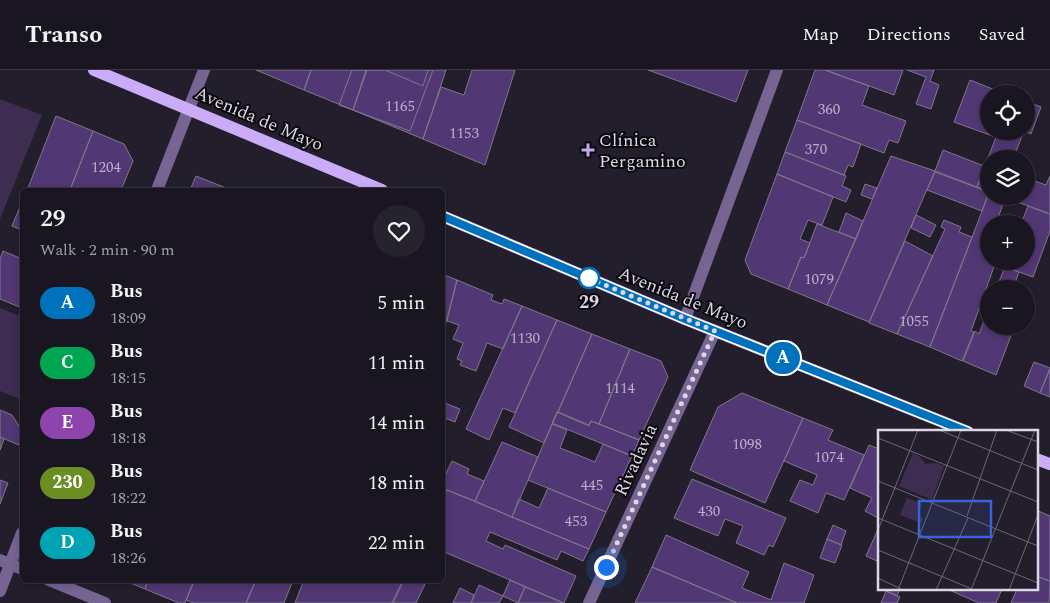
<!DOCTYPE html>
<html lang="en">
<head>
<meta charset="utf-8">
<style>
	:root { --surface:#1a1621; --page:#27232e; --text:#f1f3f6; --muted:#9f9fa5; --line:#38353f }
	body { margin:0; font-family:Spectral,serif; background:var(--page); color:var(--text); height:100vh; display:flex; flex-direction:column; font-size:19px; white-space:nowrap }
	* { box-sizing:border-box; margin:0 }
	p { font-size:16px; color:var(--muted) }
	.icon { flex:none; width:28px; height:28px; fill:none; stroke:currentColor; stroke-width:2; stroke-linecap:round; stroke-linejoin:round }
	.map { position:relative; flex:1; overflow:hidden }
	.drawer { position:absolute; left:20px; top:118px; width:425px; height:395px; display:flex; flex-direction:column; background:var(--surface); border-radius:8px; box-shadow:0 2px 8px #0003,0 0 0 1px var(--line) }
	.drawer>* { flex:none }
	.badge { padding:0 10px; border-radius:16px; font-size:18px; line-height:32px }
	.buttons { position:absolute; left:980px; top:15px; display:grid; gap:10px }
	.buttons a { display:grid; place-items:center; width:55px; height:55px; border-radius:50%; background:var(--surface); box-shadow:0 2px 8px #0003,0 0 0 1px var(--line); font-size:25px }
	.you { position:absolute; width:25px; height:25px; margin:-12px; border:4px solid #fff; border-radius:50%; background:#1a73e8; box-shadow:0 0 0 8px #1a73e833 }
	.map>.badge { position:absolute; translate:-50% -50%; box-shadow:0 0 0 2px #fff }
	.round { display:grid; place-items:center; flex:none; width:52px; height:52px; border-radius:26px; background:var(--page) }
	.headline { display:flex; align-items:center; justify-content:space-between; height:85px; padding:0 20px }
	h1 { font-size:24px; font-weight:600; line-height:38px }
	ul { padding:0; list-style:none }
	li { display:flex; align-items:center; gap:15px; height:60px; padding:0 20px }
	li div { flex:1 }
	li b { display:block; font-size:19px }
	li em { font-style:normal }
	li .badge { min-width:55px; font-weight:700; text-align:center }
	header { display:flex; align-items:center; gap:30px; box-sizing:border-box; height:70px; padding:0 25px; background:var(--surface); border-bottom:1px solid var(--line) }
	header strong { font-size:24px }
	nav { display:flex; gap:28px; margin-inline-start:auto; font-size:18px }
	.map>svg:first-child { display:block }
</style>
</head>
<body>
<header>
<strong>Transo</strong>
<nav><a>Map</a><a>Directions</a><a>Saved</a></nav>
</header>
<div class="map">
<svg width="1050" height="533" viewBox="0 0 1050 533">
	<rect width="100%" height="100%" fill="#231e2c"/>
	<!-- green -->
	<path fill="#3c2d51" d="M0,29L42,45L0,149Z
		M0,238L22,247V330L0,321Z"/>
	<!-- building -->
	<path fill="#523775" stroke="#7e7889" d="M256,0H311L304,20Z
		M311,0H366L353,40L304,20Z
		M352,0H433L410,61L339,35Z
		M367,0H385L423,16L428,0H446L423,69L353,40Z
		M472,0H515L485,95L423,69L441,17L464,25Z
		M648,0H748L736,32Z
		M815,0H825L869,16L862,35L906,51L898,73L889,70L884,83L797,50Z
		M825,0H903L894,25Z
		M907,0H934L930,11L939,15L931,39L916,34L926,7Z
		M970,10L1003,23L989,24V59L987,64L954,52Z
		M1026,31L1041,37L1031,64L1024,61H1026Z
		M56,46L93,61L70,120H33L28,118Z
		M797,50L861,74L853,97L848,95L844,105L785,82Z
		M989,59V61H1024L1013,89H989V122L977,117L996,67L987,64Z
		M93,61L124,74L133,91L121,120H70Z
		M943,80L984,96L977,117L935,101Z
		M785,82L846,106L842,116L851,120L846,132L777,104Z
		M891,86L935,101L869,252L827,235Z
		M935,102L989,122L982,141L927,120Z
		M777,104L833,127L822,155L808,150L800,169L810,173L804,188L801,187L788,219L751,204L745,190Z
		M196,106L231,120H190Z
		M1050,106V144L1001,126H1026V108L1046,115Z
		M865,114L877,118L872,129L861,125Z
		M989,123V126L1005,128L996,154H989V191H996L971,261L974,262L962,291L930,277Z
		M22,132V160L12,156Z
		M1028,136L1050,144V161L1033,207L1005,197L1007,191H1026V154H1021Z
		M846,143L863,151L856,169L839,162Z
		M916,145L936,155L930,167L911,158Z
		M944,150L961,157L959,162L972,167L930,277L897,264L945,159L941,157Z
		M817,154L856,169L827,235L788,219L801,187L804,188Z
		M905,171L933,186L897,264L869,253Z
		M3,181L22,189V238L0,229V189Z
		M1005,197L1019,202L1013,219H996Z
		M442,204L457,210L442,267Z
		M457,210L493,225L491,230L502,234L504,229L522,236L503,279L487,273L476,301L460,295L462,291L457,289L463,273L453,269L459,255L447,251Z
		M522,236L557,250L515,343L503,338L489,370L466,359Z
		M989,238V256H1009L1014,258L996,305L963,291L975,261L979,264Z
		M557,250L592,264L544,373L509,357Z
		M592,264L630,279L599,354L591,351L589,355L558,342Z
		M630,279L661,291L668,307L639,370L599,354Z
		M1034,292L1050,298L1040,323L1024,316Z
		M1050,299V327L1040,323Z
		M742,323L803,348L765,433L690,400L718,337Z
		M442,332L460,339L455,352L442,347Z
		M0,340L12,345L22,361L19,375L0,367Z
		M557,342L589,356L591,351L639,370L632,386L552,353Z
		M803,348L833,360L828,370L864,385L844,430L826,423L818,443L790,431L800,410L813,415L817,405L784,391Z
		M552,354L567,360L560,378L573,383L595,392L603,374L632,386L606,442L528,410Z
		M0,367L4,369L0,380Z
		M502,372L538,387L512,447L475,431Z
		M869,375L879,379L878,448L865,441L872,428L850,418Z
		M452,391L469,399L467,404L484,411L475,431L442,418V412Z
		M692,409L786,448L773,477L769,475L764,485L736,473L743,456L725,449L718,466L674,448Z
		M0,410L8,413L0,434Z
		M548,418L606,442L589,479L512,447L519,429L539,438Z
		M447,420L589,479L583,491L561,481L557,490L490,462L486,471L503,479L505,475L576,506L564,533L442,481V430Z
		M1036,440L1050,446V511L1036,506Z
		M833,455L846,461L841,475L827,469Z
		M879,457V492L866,486Z
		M666,465L749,502L742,518L771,530L784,493L814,505L804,533H737L652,497Z
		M827,469L842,475L835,493L820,488Z
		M652,497L737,533H635Z
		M1036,506L1050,511L1049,533H1011L1017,519H1036Z
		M123,510H148L145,519Z
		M148,510H194L185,533H179L145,519Z
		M195,510H256L246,533H194L186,530Z
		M256,510H293L284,533H246Z
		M304,510H403L392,533H295Z
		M404,510H427L416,533H393Z
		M510,510L525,517L518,533L503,526Z
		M479,515L503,526L499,533H471Z
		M525,517L563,533H518Z
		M460,518L474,525L471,533H453Z
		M887,519H900L897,526L886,521Z
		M947,519H1002L996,533H979Z
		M886,521L900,527L897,533H881Z"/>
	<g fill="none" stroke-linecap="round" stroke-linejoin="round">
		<!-- minor -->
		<path stroke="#766492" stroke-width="12" d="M157,120L204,0
			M685,249L777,0
			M0,490L22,499
			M49,510L105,533
			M0,521L22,463
			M589,533L715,261"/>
		<!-- major -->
		<path stroke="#caacf9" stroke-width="12" d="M94,0L382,120
			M442,146L685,249L968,362
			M1036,389L1050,394"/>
	</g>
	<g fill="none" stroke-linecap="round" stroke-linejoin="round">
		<!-- line casing -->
		<g stroke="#fff" stroke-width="11">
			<path id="line" d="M442,146L685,249L968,362"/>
		</g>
		<!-- line -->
		<use href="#line" stroke="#0072bc" stroke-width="8"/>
		<!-- walk -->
		<path stroke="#dcd8e2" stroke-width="5" stroke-dasharray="0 9" d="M589,208L581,205L715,261L606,497"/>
	</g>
	<!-- markers -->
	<path fill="#c4a7f1" stroke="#0b090f" stroke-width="2" d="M585.5 72.5h5v5h5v5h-5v5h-5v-5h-5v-5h5z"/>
	<circle fill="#fff" stroke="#0072bc" stroke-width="2.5" cx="589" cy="208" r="10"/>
	<g text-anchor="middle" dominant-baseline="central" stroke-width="4" stroke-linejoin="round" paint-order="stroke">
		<!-- number labels -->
		<g font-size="15" fill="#bab0c7">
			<text x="400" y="36">1165</text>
			<text x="829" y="39">360</text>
			<text x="464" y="63">1153</text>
			<text x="816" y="79">370</text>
			<text x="106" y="97">1204</text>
			<text x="819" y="209">1079</text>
			<text x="914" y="251">1055</text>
			<text x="525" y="268">1130</text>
			<text x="620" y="318">1114</text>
			<text x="747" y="374">1098</text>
			<text x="829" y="387">1074</text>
			<text x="592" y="415">445</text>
			<text x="709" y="441">430</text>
			<text x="576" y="451">453</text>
		</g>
		<!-- street labels -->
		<g font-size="18" fill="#dcd8e2" stroke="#0b090f">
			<text transform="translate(259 49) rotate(23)">Avenida de Mayo</text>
			<text transform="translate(683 228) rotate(22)">Avenida de Mayo</text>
			<text transform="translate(636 390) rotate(-65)">Rivadavia</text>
		</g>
		<!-- poi labels -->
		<g font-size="18" fill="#dcd8e2" stroke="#0b090f" text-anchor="start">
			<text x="599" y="70">Clínica<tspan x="599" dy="21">Pergamino</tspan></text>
		</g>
		<!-- stop labels -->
		<g font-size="18" font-weight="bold" fill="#dcd8e2" stroke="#0b090f">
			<text x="589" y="232">29</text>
		</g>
	</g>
	<!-- overview -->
	<g transform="translate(878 360)">
		<rect width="160" height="160" fill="#231e2c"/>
		<path d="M35,23L41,26L48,34L58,33L66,36L54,70L21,56ZM29,68L44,74L39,86L45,88L43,93L22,85Z" fill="#3c2d51"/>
		<path fill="none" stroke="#6d6875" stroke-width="1" d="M61,0L160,40M128,0L160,12M0,8L160,72M0,51L160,116M89,86L119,0M0,88L160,153M0,100L40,0M0,120L94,159M0,148L25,160M20,160L83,0M58,160L90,88M93,160L157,0M131,160L160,85"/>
		<path fill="#3a63da" fill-opacity="0.15" stroke="#3a63da" stroke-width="2.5" d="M41,71H113V107H41Z"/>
		<rect width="160" height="160" fill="none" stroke="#dcd8e2" stroke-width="2.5"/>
	</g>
</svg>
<div class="buttons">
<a><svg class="icon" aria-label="locate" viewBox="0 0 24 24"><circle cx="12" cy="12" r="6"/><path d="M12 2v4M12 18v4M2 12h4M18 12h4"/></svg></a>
<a><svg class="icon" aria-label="layers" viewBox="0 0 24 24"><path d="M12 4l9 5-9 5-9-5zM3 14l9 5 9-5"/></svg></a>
<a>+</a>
<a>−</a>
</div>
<div class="you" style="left:606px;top:497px"></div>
<b class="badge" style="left:783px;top:288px;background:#0072bc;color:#fff">A</b>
<section class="drawer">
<div class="headline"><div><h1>29</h1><p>Walk · 2 min · 90 m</p></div><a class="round"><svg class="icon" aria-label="heart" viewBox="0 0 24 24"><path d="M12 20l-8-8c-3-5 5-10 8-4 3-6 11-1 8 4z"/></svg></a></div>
<ul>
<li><span class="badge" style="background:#0072bc;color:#fff">A</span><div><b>Bus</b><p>18:09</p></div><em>5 min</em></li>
<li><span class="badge" style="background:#00a651;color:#fff">C</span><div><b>Bus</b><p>18:15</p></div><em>11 min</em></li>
<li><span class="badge" style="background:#8e44ad;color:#fff">E</span><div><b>Bus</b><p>18:18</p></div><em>14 min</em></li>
<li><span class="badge" style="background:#6b8e23;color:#fff">230</span><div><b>Bus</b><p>18:22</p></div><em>18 min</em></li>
<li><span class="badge" style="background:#00a3b4;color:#fff">D</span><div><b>Bus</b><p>18:26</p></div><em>22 min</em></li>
</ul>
</section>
</div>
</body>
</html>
